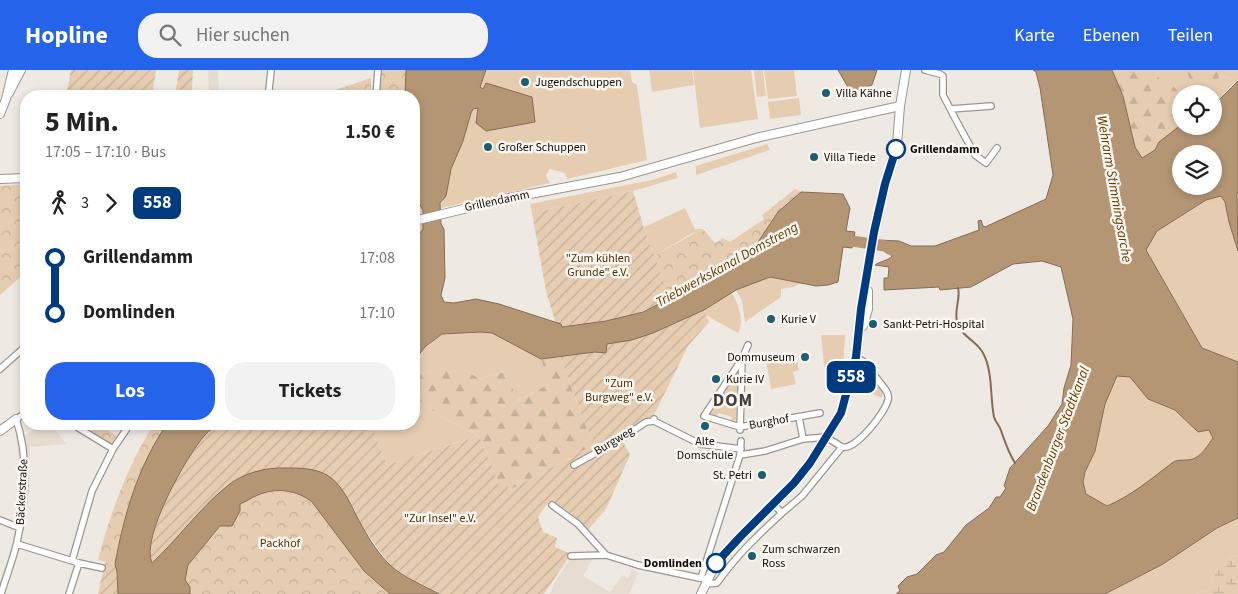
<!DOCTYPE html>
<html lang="de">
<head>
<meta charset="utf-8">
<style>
	:root { --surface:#fff; --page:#f2f2f2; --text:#222; --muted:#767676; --accent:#2563eb }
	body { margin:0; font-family:"Source Sans 3",sans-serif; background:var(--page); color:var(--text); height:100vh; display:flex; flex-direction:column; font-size:19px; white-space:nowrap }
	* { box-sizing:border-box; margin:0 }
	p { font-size:16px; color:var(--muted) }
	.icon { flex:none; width:28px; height:28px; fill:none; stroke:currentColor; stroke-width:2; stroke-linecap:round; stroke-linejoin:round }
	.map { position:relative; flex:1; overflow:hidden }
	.details { position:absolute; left:20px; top:20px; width:400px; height:340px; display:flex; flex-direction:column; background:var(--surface); border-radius:20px; box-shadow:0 2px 8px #0003 }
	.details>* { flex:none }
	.badge { padding:0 10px; border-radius:8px; font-size:18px; line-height:32px }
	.buttons { position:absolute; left:1172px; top:15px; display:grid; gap:10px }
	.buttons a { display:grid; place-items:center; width:50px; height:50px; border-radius:50%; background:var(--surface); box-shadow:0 2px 8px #0003; font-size:25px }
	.map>.badge { position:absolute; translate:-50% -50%; box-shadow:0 0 0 2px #fff }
	.legs { display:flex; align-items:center; gap:8px; height:55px; padding:0 25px; font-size:16px }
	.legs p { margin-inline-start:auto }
	.head { display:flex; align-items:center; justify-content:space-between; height:85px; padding:0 25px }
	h1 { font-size:28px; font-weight:700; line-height:38px }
	.primary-button { display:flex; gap:10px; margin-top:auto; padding:10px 25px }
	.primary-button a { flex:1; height:58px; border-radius:20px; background:var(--accent); color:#fff; font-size:20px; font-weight:700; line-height:58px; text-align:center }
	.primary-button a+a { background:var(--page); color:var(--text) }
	ul { padding:0 25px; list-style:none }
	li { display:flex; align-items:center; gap:18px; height:55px; font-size:19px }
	li i { display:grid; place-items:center; width:8px; height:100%; margin:0 6px; background:currentColor }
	li i::after { content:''; width:12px; height:12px; margin:-6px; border:4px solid; border-radius:50%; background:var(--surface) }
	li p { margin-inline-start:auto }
	li:first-child i { background:linear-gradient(#0000 50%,currentColor 0) }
	li:last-child i { background:linear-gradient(currentColor 50%,#0000 0) }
	header { display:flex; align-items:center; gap:30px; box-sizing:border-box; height:70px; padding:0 25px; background:var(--accent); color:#fff }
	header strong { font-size:24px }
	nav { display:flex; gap:28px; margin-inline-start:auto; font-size:18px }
	.search { width:350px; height:45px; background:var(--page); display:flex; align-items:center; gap:12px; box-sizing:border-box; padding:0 18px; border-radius:20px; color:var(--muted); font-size:19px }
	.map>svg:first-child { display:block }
</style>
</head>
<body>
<header>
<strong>Hopline</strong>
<div class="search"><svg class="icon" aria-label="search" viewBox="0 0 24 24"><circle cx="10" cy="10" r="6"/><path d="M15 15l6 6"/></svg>Hier suchen</div>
<nav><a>Karte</a><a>Ebenen</a><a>Teilen</a></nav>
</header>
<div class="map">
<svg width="1238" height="524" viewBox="0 0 1238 524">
	<defs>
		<pattern id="forest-firs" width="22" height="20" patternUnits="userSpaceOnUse" patternTransform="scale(1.25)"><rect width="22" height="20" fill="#e6cdb2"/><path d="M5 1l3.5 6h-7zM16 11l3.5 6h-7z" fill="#c4af98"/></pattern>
		<pattern id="wetland-marsh" width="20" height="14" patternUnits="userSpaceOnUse" patternTransform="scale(1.25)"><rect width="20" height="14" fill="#e6cdb2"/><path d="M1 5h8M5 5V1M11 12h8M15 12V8" fill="none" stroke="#c4af98"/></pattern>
		<pattern id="park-crowns" width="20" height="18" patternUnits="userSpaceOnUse" patternTransform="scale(1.25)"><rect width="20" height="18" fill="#e6cdb2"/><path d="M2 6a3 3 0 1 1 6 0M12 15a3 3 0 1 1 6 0" fill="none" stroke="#c4af98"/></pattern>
		<pattern id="garden-furrows" width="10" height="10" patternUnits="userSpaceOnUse" patternTransform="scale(1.25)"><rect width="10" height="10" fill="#e6cdb2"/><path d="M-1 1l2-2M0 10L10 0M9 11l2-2" fill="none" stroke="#c4af98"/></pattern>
	</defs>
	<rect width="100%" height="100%" fill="#efe9e3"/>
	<!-- built -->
	<path fill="#e7dcd0" d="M208,0H218L219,26H209Z
		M44,354H51L66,374L30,377L29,418L25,452L4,524H0V511L12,477L17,439L19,396L16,363L25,365Z
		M594,487L583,506L610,522L623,505L628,508L632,499L638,503L629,524H550L555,512L570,489Z"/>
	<!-- grass -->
	<path fill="#e6cdb2" d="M486,0H630L632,12L637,15L647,90L567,109L565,103L549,99L546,106L550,113L441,138C441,133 444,129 445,124C449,106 454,89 462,72C467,61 468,49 473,39L478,38L485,14L484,19L480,17Z
		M649,0H692L694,15L652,22Z
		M693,0H751L758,49L700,58Z
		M754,0H763L766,26L757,27Z
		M764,0H794L797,26L768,29Z
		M1154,0H1186L1192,15L1199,24H1181V42H1178Z
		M1219,5L1232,9V15L1214,35V25L1219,23L1216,13Z
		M799,28L801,45L770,49L768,32Z
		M767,74L770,80L696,105V96Z
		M676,102L678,108L633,121L532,143L530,134L652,110Z
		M1221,125L1225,132L1229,152L1238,181V292L1202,278L1146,179L1157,161L1207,130Z
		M685,138L695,159L694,162L654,186L644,157Z
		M770,207L801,213L793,217L781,219V227L745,252L742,231L736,220Z
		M732,223C738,234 745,251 738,263L707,246L704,240Z
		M481,262L492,263L541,289L551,314L516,331L505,301L480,309L463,299L416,303L414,307V290L426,277L442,264Z
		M821,265H845L843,299L833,320L831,319L824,295Z
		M795,283L799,300L793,302L796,314L771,319L766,290Z
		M862,297L883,321L882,328L858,318Z
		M735,302L738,304L736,350L731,352L732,347L718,343L716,348L709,345L708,343L718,329L719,330L723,325L721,323L730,311H731L735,306L733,305Z
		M1117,306L1130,307L1148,329L1175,340L1198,361L1209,360L1213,368C1208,375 1203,384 1195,388C1188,392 1178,389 1172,393C1151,410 1132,426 1107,436L1086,424L1083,412L1085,402L1095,381L1105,334Z
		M414,327L443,348L479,366L387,395L371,354H414Z
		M1238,448V487L1233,485L1216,501L1209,520L1195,524H1106L1163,494L1217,458Z"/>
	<!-- forest -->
	<path fill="url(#forest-firs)" d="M1112,0H1154L1163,14L1169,11L1180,24L1178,41L1181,42V55L1159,72L1155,80L1142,88L1135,78L1123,26Z
		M1186,0H1238V11L1232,15V9L1219,5L1217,13L1220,17L1219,23L1214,25V24H1210L1208,22L1205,24H1199L1192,15Z
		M560,287L587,359L596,374L510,420L499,415L479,366L443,348L414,327V307L416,304L444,299H463L480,309L506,301L517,331L550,314L541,289Z"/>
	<!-- wetland -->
	<path fill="url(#wetland-marsh)" d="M1233,485L1238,487V524H1195L1209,520L1216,501Z"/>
	<!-- park -->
	<path fill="url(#park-crowns)" d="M380,0H406L405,26H379Z
		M371,8V26H317Z
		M26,114V202L0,225V116Z
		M795,119L801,122L778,142L751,182L728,199L670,229L654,186L693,164L695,159H703L715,173L723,168L730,172L764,149L762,145Z
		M414,122C419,135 426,145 423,160C421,167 415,169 414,177Z
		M97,354H99L118,367L112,376L90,363Z
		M154,354H167C139,395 124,445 115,494L98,490C110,443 128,395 154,354Z
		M283,420L305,426L312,432L364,501L390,524H190V517L185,510L188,495L221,456H232L240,441V434L261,423Z"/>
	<!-- garden -->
	<path fill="url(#garden-furrows)" d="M71,0H156L152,26H66Z
		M179,0H193L192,21L176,20Z
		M633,121L643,155L670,229L631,246L606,251L561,257V254H556L546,221L532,143Z
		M704,240L709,252L688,276L653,347C630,356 622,372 596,374L587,359L560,287L595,282H606L607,274C645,267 670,256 704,240Z
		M221,354H371L387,395L479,366L499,415L505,414L510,420L594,375L610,377L622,370L630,385L606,439L588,460C577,449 563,432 547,434L538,447L543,462L557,468L555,477L571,484L544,524H439L422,514L416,513L390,495L363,458L354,439L333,410L327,405L309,399L275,398L244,406L226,416L152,494C140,468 186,386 205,365C209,360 215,357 221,354Z
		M105,492L115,494L117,502L118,524H98Z"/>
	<!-- water -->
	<path fill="#b49675" stroke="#836d56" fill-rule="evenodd" d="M406,0H486L480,17L483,19L486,13L532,27L535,52L486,61L476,53L478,38L473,39L471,43L463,71L451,99L446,126L440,133L441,154L444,159L445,208L441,225L444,232L454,233L476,229L499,234L561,254L562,257L606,251L643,242L728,199L751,183L750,179L754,178L778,142L801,122L843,124L850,138L846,161L855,162L852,178L843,177L838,212L828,215L816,216L770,207L736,220L704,240L653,263L632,270L607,274L606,283L595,282L541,289L492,263L481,262L442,264L426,276L414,290V177L415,170L423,159V141L414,122V26H405Z
		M838,0H877L872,15L857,20L849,19Z
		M1033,0H1112L1123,26L1135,77L1142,88L1155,80L1159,72L1181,55L1214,56V35L1238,11V121L1237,124L1238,181L1229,152L1225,132L1221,126L1206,130L1157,161L1146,180L1202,278L1238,292V448L1217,458L1163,494L1105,524H896L900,521L898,516L907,507L917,504L936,485L944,482L966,455L989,438L996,427H1000L1006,418L1004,416L1010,398L1048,356L1062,334L1064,318L1071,295L1073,249L1061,197L1042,191L1013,194L971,217L940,220L939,217L884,220V208H888L889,197L875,195C880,191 888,191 892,186L890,182L877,179L879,170L899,171L911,176H935L979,160L978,151L981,150L983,156L985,157L1046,129L1053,105L1040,18L1036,2ZM1181,84H1214V116H1181ZM1117,306L1130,307L1148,329L1175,340L1198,362L1209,360L1213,368C1208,375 1203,384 1195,388C1188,392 1178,388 1172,393C1151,409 1131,426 1107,436L1086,424L1083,412L1085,402L1095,381L1105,334Z
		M167,354H221C215,357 209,360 205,365C187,385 140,468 152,493C177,470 199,439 226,417C242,403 266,397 286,398C300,398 314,398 327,405C345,416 353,441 363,458C369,469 381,487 390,495C404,508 423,515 439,524H390L364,501L312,432C297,420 276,417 258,425C252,427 246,432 240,434V441L232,456H220L188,495L185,510L190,517V524H118L117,502L115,494C124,445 138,396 167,354Z"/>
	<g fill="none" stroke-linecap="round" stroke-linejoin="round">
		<!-- stream -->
		<path stroke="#836d56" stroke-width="2" d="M958,218C961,227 954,240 957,251C962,268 976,270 983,283C993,301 990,328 994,347C995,351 998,354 1000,358C1005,371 1007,380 1015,393"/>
		<!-- river -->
		<path stroke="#b49675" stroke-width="11" d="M839,169L885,176L891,180"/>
		<!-- street casing -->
		<g stroke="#9b9690" stroke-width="8">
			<path id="street" d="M925,0L940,4L943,6V25L957,52L975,85L986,93L997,78
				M266,26L269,20L271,0
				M376,26L378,0
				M951,39L991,36
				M742,289L704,346L740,357L820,343
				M0,299L26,276
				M799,347L803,369
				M654,349V351L700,374L741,379
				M72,354L113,379
				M740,360L742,289L748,275
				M842,377C855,381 885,343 888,330C889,326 888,323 885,319L864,292L856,287
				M740,385L765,381L803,369L826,367L842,377L802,426L782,443L774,435
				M574,395L621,369L646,352L654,351
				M552,435L578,454L606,485
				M0,450L20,458
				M17,474L79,493L102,498
				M571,486L606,485L638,495L704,509
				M72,491L92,421L113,379L130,354
				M701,508L740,385L741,371
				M706,514L717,513C735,487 758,465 782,443
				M1,524C6,507 13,490 17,472C26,433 29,387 16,349L26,343
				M69,524L79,493"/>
		</g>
		<!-- secondary casing -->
		<g stroke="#9b9690" stroke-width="10">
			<path id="secondary" d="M9,23L21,0
				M0,44L6,29L13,0
				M0,109L26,108
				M414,151L509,128L620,107L756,68L900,36
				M863,256L868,239V221
				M0,361L16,349
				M701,524L716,493L741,466L794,413L810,393L841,343L856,287L861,239L874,162L885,114L897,74L900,36L906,0"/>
		</g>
		<!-- street -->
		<use href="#street" stroke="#fff" stroke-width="5.5"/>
		<!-- secondary -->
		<use href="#secondary" stroke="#fff" stroke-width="8"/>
	</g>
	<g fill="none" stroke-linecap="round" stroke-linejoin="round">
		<!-- line-1 casing -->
		<g stroke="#fff" stroke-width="11">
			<path id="line-1" d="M716,493L741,466L794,413L810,393L841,343L856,287L861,239L874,162L885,114L896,79"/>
		</g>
		<!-- line-1 -->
		<use href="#line-1" stroke="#003b80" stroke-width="8"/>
	</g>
	<!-- markers -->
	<g fill="#1a6071" stroke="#fcf6f1" stroke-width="2">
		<circle cx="525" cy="12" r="5"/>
		<circle cx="826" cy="23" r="5"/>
		<circle cx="488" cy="77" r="5"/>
		<circle cx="814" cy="87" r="5"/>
		<circle cx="771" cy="249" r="5"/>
		<circle cx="873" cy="254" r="5"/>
		<circle cx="805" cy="287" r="5"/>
		<circle cx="716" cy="309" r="5"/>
		<circle cx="705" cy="356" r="5"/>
		<circle cx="762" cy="405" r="5"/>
		<circle cx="752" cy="486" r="5"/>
	</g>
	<g fill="#fff" stroke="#003b80" stroke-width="2.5">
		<circle cx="896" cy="79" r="9"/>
		<circle cx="716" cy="493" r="9"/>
	</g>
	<g text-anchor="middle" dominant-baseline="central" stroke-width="5" stroke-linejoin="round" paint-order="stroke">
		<!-- poi labels -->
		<g font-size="12" fill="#100e0c" stroke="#fcf6f1" text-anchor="start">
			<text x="535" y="12">Jugendschuppen</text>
			<text x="836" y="23">Villa Kähne</text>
			<text x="498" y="77">Großer Schuppen</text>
			<text x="824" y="87">Villa Tiede</text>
			<text x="781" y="249">Kurie V</text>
			<text x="883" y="254">Sankt-Petri-Hospital</text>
			<text x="795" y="287" text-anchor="end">Dommuseum</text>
			<text x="726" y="309">Kurie IV</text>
			<text x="705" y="371" text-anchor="middle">Alte<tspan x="705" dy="14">Domschule</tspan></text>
			<text x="752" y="405" text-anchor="end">St. Petri</text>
			<text x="762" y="479">Zum schwarzen<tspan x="762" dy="14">Ross</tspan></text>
		</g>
		<!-- stop labels -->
		<g font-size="12" font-weight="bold" fill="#100e0c" stroke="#fcf6f1" text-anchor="start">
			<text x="910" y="79">Grillendamm</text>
			<text x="702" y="493" text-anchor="end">Domlinden</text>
		</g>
		<!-- street labels -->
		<g font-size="12" fill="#100e0c" stroke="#fcf6f1">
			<text transform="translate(497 131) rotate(-12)">Grillendamm</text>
			<text transform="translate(769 352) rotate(-10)">Burghof</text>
			<text transform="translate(614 371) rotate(-31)">Burgweg</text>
			<text transform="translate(22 422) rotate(-87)">Bäckerstraße</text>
		</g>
		<!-- park labels -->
		<g font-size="12" fill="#523208" stroke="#fcf6f1">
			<text x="598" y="188">"Zum kühlen<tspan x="598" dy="14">Grunde" e.V.</tspan></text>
			<text x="619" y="313">"Zum<tspan x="619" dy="14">Burgweg" e.V.</tspan></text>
			<text x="440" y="448">"Zur Insel" e.V.</text>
			<text x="280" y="473">Packhof</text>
		</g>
		<!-- water labels -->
		<g font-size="14" font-style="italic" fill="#663d00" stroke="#fcf6f1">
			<text transform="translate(1114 119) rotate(80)">Wehrarm Stimmingsarche</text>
			<text transform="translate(727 195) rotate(-29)">Triebwerkskanal Domstreng</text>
			<text transform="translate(1058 369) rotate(-69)">Brandenburger Stadtkanal</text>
		</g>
		<!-- district labels -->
		<g font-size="18" font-weight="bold" letter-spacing="1" fill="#433f3a" stroke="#fcf6f1">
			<text x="733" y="330">DOM</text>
		</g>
	</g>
</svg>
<div class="buttons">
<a><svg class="icon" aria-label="locate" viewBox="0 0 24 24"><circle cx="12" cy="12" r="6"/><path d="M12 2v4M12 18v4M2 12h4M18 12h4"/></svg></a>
<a><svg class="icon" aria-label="layers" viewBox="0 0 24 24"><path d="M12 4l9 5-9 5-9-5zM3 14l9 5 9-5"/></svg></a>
</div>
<b class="badge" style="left:851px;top:307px;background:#003b80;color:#fff">558</b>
<section class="details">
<div class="head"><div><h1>5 Min.</h1><p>17:05 – 17:10 · Bus</p></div><b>1.50 €</b></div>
<div class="legs"><svg class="icon" aria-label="walk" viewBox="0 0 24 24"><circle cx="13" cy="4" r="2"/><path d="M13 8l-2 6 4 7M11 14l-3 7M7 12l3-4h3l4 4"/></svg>3<svg class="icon" aria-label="forward" viewBox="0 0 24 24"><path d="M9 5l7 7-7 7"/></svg><b class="badge" style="background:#003b80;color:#fff">558</b></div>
<ul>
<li><i style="color:#003b80"></i><b>Grillendamm</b><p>17:08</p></li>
<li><i style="color:#003b80"></i><b>Domlinden</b><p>17:10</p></li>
</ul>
<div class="primary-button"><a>Los</a><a>Tickets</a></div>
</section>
</div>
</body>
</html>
